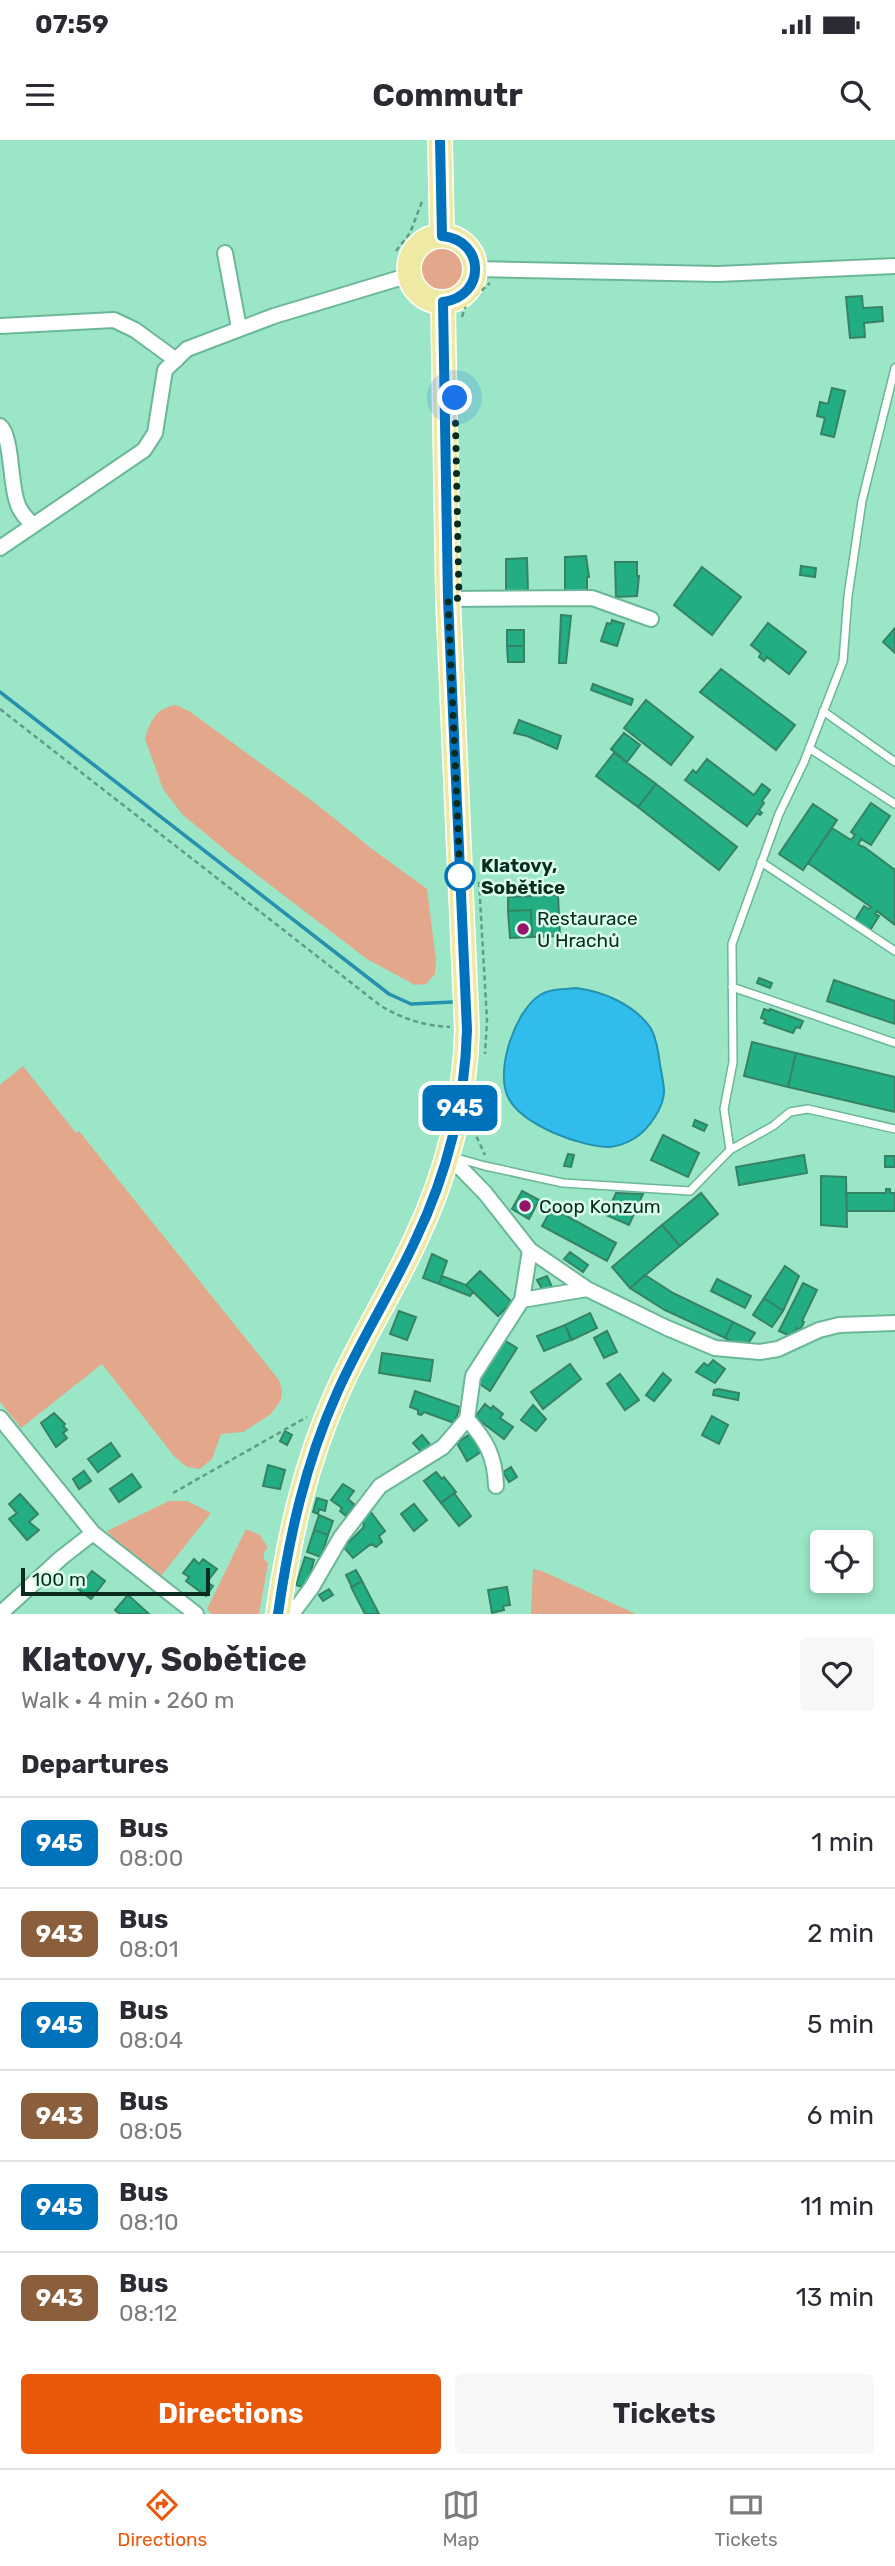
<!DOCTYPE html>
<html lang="en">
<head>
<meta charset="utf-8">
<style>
	:root { --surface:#fff; --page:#f7f7f7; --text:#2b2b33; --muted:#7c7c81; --line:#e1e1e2; --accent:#ea580c }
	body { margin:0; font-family:Rubik,sans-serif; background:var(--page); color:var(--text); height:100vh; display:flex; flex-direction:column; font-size:26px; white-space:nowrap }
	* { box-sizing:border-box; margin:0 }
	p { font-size:23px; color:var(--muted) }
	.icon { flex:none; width:38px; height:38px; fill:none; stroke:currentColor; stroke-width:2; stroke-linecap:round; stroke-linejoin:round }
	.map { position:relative; height:1474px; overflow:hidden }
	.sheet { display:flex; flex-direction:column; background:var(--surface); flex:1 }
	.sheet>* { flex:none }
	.badge { padding:0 14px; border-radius:10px; font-size:24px; line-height:46px }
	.tools { position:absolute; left:810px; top:1390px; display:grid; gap:14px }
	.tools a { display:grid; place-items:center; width:63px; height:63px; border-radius:7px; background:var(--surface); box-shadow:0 4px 10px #0003; font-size:35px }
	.scale { position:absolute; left:21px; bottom:18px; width:189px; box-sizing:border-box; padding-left:7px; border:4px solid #0a2b1f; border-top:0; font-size:19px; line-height:24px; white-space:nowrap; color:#0a2b1f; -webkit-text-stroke:5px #d9feed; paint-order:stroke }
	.you { position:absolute; width:35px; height:35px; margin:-18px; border:5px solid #fff; border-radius:50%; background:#1a73e8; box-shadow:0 0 0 10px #1a73e833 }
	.map>.badge { position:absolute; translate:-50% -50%; box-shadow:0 0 0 4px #fff }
	h2 { padding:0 21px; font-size:26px; line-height:63px }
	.round { display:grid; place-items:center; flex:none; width:74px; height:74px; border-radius:7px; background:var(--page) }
	.overview { display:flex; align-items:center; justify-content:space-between; height:119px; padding:0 21px }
	h1 { font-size:33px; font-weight:700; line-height:52px }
	.primary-button { display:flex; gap:14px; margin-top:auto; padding:14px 21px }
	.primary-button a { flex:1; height:80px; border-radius:7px; background:var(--accent); color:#fff; font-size:28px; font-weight:700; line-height:80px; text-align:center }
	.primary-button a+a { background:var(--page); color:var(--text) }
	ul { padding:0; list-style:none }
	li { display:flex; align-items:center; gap:21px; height:91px; padding:0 21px; border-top:2px solid var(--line) }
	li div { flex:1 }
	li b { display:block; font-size:26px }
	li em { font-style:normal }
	li .badge { min-width:77px; font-weight:700; text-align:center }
	.status { display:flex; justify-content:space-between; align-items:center; height:49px; padding:0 35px; background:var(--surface); direction:ltr }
	.status svg { height:19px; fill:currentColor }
	header { display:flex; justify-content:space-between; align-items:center; height:91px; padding:0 21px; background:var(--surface); font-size:32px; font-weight:700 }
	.tabs { display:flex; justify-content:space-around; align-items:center; height:98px; border-top:2px solid var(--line); background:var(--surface); font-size:19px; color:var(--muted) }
	.tabs a { display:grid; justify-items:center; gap:4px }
	.tabs .active { color:var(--accent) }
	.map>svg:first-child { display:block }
</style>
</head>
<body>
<div class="status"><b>07:59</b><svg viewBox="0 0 49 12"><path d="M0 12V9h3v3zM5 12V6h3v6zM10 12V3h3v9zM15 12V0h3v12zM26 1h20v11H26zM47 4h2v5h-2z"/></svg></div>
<header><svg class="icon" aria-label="menu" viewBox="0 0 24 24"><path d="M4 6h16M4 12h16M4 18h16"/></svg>Commutr<svg class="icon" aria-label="search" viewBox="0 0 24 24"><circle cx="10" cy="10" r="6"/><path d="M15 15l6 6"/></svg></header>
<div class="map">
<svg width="895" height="1474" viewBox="0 0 895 1474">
	<rect width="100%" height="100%" fill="#9ae6c6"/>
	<!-- green -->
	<path fill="#e3a78b" d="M416 129a26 26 0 1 1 52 0a26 26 0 1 1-52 0Z
		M176,565L189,571L315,663L372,709L427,749L436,820L435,834L426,844L415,845L367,819L231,715L182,674L163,649L145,599C150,581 156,568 176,565Z
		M23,926L76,993L79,991L279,1240L282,1251L281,1260L271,1274L243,1292L221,1294L212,1319L200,1329L187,1327L174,1316L102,1224L21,1288L0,1262V945Z
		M169,1361H187L211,1373L161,1436L120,1406L107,1391Z
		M246,1389L260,1395L268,1408L264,1412V1419L268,1423L259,1474H211L207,1469Z
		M533,1429L542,1431L636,1474H531Z"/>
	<!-- water -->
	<path fill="#31bdec" stroke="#2591ae" stroke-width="2" d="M576,848C602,851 633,864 650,887C656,896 657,906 659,917C660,927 663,938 664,949C665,966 649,989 635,998C627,1003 620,1006 610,1007C581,1007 521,985 508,957C495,930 515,871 540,855C550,849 564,849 576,848Z"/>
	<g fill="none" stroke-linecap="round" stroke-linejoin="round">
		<!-- stream -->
		<path stroke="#2591ae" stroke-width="3.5" d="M0,552L389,854L411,864L453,862"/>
	</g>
	<!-- building -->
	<path fill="#22ae82" stroke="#358265" stroke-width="2" d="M862,156L863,168L882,167L883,181L864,183L865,197L850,198L846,157Z
		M832,248L845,251L834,297L821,294L825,278L817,276L820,262L828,264Z
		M586,416L589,437H587V451H565V417Z
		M527,418L528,452H506V419Z
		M615,422H637V436H639L637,456L616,457Z
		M801,426L816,428L815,437L800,435Z
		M702,427L741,457L712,495L674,465Z
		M561,475L571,476L566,523H559Z
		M612,480L624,484L617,506L601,501L607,483L611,484Z
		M768,483L806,512L789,534L767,517L764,521L759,517L761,513L751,505Z
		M895,488V513L883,502Z
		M507,490H524V506H507Z
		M507,506H524V522H508Z
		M721,529L795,585L776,610L700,552Z
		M593,544L633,559L631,565L591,550Z
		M646,560L693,597L671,625L624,588Z
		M519,580L561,596L557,609L527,596L514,593Z
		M624,593L640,605L627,622L611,609Z
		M614,613L656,644L638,667L596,636Z
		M707,619L754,655L762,644L770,650L762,661L764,663L759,670L762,673L760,675L757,673L747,686L685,640L693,630L696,633Z
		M656,644L737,707L719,730L638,667Z
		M871,663L890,676L871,705L861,699L858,705L864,707L895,730V785L877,771L875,774L879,776L869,792L854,782L864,766L869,769L871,767L808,723L832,688L851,700L855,695L851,692Z
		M813,664L837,680L803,730L779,714Z
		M558,755L560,796L532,797L531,770L508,771V757Z
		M531,770L532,797L510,798L508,771Z
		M759,838L772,843L770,848L757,843Z
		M834,840L895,861V884L827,861Z
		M764,869L769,871L770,869L803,881L800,888L796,887L793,893L764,883L766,880L761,878Z
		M752,902L796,913L788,947L744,936Z
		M796,913L895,937V972L788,947Z
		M695,980L707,985L704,991L693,986Z
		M663,995L699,1013L688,1037L651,1020Z
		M568,1014L574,1015L571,1027L564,1026Z
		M804,1015L807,1033L739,1045L736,1027Z
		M885,1016H895V1027H885Z
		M821,1036L846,1037L847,1087L821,1085Z
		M886,1049H890V1053H895V1071H847L846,1053H886Z
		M522,1051L539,1060L529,1079L512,1069Z
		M616,1053L643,1054L629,1085L606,1075Z
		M701,1053L718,1074L680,1106L662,1085Z
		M552,1068L616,1103L607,1121L542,1086Z
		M662,1085L680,1106L630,1148L612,1127Z
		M570,1112L588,1125L583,1132L564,1119Z
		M432,1114L447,1121L439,1144L423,1138Z
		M785,1126L799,1136L783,1171L764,1158Z
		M480,1131L512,1162L498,1176L466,1145Z
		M645,1135L673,1153L733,1182L725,1198L665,1170L630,1148Z
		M442,1136L466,1145L473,1152L470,1156L439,1144Z
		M547,1136L552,1147L549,1152L543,1151L537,1140Z
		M717,1139L751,1156L745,1168L711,1151Z
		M803,1143L817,1150L802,1181L804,1182L800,1190L797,1188L792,1197L779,1191Z
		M764,1158L783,1171L772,1187L753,1175Z
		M399,1171L416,1177L407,1200L390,1194Z
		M590,1173L597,1188L572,1200L565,1185Z
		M733,1182L755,1193L745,1208L725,1198Z
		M565,1185L571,1200L544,1211L537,1196Z
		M607,1191L617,1212L604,1218L594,1198Z
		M504,1200L517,1208L490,1251L477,1242Z
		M382,1213L433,1220L430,1241L379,1233Z
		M713,1220L725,1229L715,1243L696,1232L704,1223L708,1226Z
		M570,1224L581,1239L543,1269L531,1252Z
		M663,1233L671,1240L654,1261L646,1255Z
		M620,1234L639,1260L625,1270L607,1244Z
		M718,1249L739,1253L738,1260L713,1255L714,1250Z
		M415,1251L460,1267L454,1283L424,1272L421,1275L418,1274V1270L410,1267Z
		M485,1264L491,1269L493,1266L503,1274L500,1278L513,1287L504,1299L475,1277Z
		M533,1265L546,1279L536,1291L521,1280Z
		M54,1273L65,1284L63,1286L67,1290L63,1293L67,1298L56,1307L41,1283Z
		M712,1276L728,1285L719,1304L702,1295Z
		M285,1291L292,1295L287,1305L280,1301Z
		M470,1294L481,1312L467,1321L457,1303Z
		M422,1295L432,1307L424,1315L413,1303Z
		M111,1303L120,1316L98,1332L88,1319Z
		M268,1325L285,1330L280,1349L263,1346Z
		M511,1327L517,1337L509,1342L503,1332Z
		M84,1331L91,1341L79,1349L73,1339Z
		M436,1332L442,1339L444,1337L456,1352L441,1363L424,1341Z
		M132,1334L141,1347L119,1362L110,1349Z
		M343,1344L354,1351L348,1359L355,1365L346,1376L340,1371L342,1368L331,1360Z
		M454,1353L471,1376L459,1386L441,1363Z
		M20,1354L38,1374L29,1382L39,1390L27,1400L9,1379L17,1373L9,1364Z
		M317,1358L327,1361L325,1371L319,1369L318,1374L313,1372Z
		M414,1364L427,1380L414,1391L401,1374Z
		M370,1371L385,1391L379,1396L382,1402L376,1407L371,1404L353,1418L341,1404L346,1399L349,1402L363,1388L364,1384L360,1380Z
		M319,1375L333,1381L328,1395L314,1390Z
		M314,1390L328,1395L321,1417L307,1412Z
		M305,1417L314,1420L306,1448L296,1445Z
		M194,1419L199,1424L203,1419L217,1429L207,1442L213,1446L206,1456L186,1441L189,1437L183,1433Z
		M356,1430L362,1441L352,1447L346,1435Z
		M92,1431L105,1441L91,1459L78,1449Z
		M362,1441L379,1474H365L351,1447Z
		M507,1447L510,1465L503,1466L504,1470L492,1473L488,1450Z
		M329,1449L333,1455L323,1461L319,1455Z
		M128,1455L149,1474H120L115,1470Z"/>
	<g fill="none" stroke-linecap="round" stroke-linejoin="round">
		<!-- service casing -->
		<g stroke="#6bb798" stroke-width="10">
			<path id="service" d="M823,571L895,622
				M809,608L895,664
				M761,722L895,811
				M732,847L895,903
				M730,1010L773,986L790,972L808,969L895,989
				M453,1017L485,1026L563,1043L690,1051L730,1010L724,969L733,922L732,804L779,674L804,622L843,521L848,456L862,361L895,228"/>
		</g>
		<!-- minor casing -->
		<g stroke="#6bb798" stroke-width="18">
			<path id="minor" d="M225,113L239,188
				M476,129L718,134L895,126
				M0,186L114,180L135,190L176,220
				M0,286C12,296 10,343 17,362C19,371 27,379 33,385
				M0,408L144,310L155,293L165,230L187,209L274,176L410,135
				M448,459L592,458L651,479
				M449,1016L485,1053L530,1110L587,1149L667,1188L715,1208L760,1212L778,1209L819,1190L839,1185L895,1183
				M522,1160L587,1149
				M0,1278L93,1393L196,1474
				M467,1279C486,1300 495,1316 496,1346
				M0,1474L61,1418L93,1393
				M292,1474L312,1447L341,1397L380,1346L443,1307L467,1279L473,1236L522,1160L530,1110"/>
		</g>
		<!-- primary casing -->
		<g stroke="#fff" stroke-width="26">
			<path id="primary" d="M440,0L442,96
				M409 129a33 33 0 1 1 66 0a33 33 0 1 1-66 0Z
				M278,1474C289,1398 305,1324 337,1253C360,1201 391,1153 415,1101C447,1034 465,965 467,890L448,459L443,162"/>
		</g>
		<!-- path -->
		<path stroke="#619c84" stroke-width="2.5" stroke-dasharray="5 3.5" stroke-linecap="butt" d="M396,111L410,93L423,59
			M462,177L466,164L490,143
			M0,569L381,866C403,879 425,886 450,887
			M479,742L487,880L485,914
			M473,989L485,1015
			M173,1353L307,1277"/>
		<!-- service -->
		<use href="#service" stroke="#fff" stroke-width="7"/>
		<!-- minor -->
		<use href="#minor" stroke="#fff" stroke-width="14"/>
		<!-- primary -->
		<use href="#primary" stroke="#eeeaa4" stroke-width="23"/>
	</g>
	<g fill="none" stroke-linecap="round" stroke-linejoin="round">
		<!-- line casing -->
		<g stroke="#fff" stroke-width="16">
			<path id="line" d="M278,1474C289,1397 305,1324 337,1253C360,1201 391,1153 415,1101C447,1034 465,965 467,890L448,459L443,162C487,156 485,100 442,96L440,0"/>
		</g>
		<!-- line -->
		<use href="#line" stroke="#0072bc" stroke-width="10"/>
		<!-- walk -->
		<path stroke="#0a2b1f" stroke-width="7" stroke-dasharray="0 12.6" d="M455,258L459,458L448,459L460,736"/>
	</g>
	<!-- markers -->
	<circle fill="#fff" stroke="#0072bc" stroke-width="3.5" cx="460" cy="736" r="14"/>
	<g fill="#96146b" stroke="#d9feed" stroke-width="2.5">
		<circle cx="523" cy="789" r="7"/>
		<circle cx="525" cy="1066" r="7"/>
	</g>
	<g text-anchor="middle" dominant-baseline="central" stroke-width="5" stroke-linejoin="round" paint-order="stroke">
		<!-- stop labels -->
		<g font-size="19" font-weight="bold" fill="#0a2b1f" stroke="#d9feed" text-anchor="start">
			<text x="481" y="725">Klatovy,<tspan x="481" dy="22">Sobětice</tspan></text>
		</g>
		<!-- poi labels -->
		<g font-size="19" fill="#0a2b1f" stroke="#d9feed" text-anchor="start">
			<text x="537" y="778">Restaurace<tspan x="537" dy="22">U Hrachů</tspan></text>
			<text x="539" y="1066">Coop Konzum</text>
		</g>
	</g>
</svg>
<div class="tools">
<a><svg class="icon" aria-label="locate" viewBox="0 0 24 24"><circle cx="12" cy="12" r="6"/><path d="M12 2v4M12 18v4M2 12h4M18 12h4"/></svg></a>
</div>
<div class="scale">100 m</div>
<div class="you" style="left:455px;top:258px"></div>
<b class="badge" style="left:460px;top:968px;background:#0072bc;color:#fff">945</b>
</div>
<section class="sheet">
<div class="overview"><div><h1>Klatovy, Sobětice</h1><p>Walk · 4 min · 260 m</p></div><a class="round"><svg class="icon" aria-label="heart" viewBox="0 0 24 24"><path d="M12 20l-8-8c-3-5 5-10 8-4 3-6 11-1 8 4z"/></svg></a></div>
<h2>Departures</h2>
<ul>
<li><span class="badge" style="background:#0072bc;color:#fff">945</span><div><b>Bus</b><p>08:00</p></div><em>1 min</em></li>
<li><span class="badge" style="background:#8b5e3c;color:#fff">943</span><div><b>Bus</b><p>08:01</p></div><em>2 min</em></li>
<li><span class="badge" style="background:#0072bc;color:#fff">945</span><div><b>Bus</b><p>08:04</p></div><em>5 min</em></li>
<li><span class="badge" style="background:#8b5e3c;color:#fff">943</span><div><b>Bus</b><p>08:05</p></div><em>6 min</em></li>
<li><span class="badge" style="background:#0072bc;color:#fff">945</span><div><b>Bus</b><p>08:10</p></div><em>11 min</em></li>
<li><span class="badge" style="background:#8b5e3c;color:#fff">943</span><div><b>Bus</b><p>08:12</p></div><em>13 min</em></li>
</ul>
<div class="primary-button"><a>Directions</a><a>Tickets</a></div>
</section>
<nav class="tabs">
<a class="active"><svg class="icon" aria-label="directions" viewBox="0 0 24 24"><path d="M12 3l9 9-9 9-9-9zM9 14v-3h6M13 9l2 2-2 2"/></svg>Directions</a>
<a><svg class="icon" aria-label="map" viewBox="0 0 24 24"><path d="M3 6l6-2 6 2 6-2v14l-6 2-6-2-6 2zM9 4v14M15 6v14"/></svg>Map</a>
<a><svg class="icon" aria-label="tickets" viewBox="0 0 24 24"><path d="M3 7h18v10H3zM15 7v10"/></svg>Tickets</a>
</nav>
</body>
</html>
